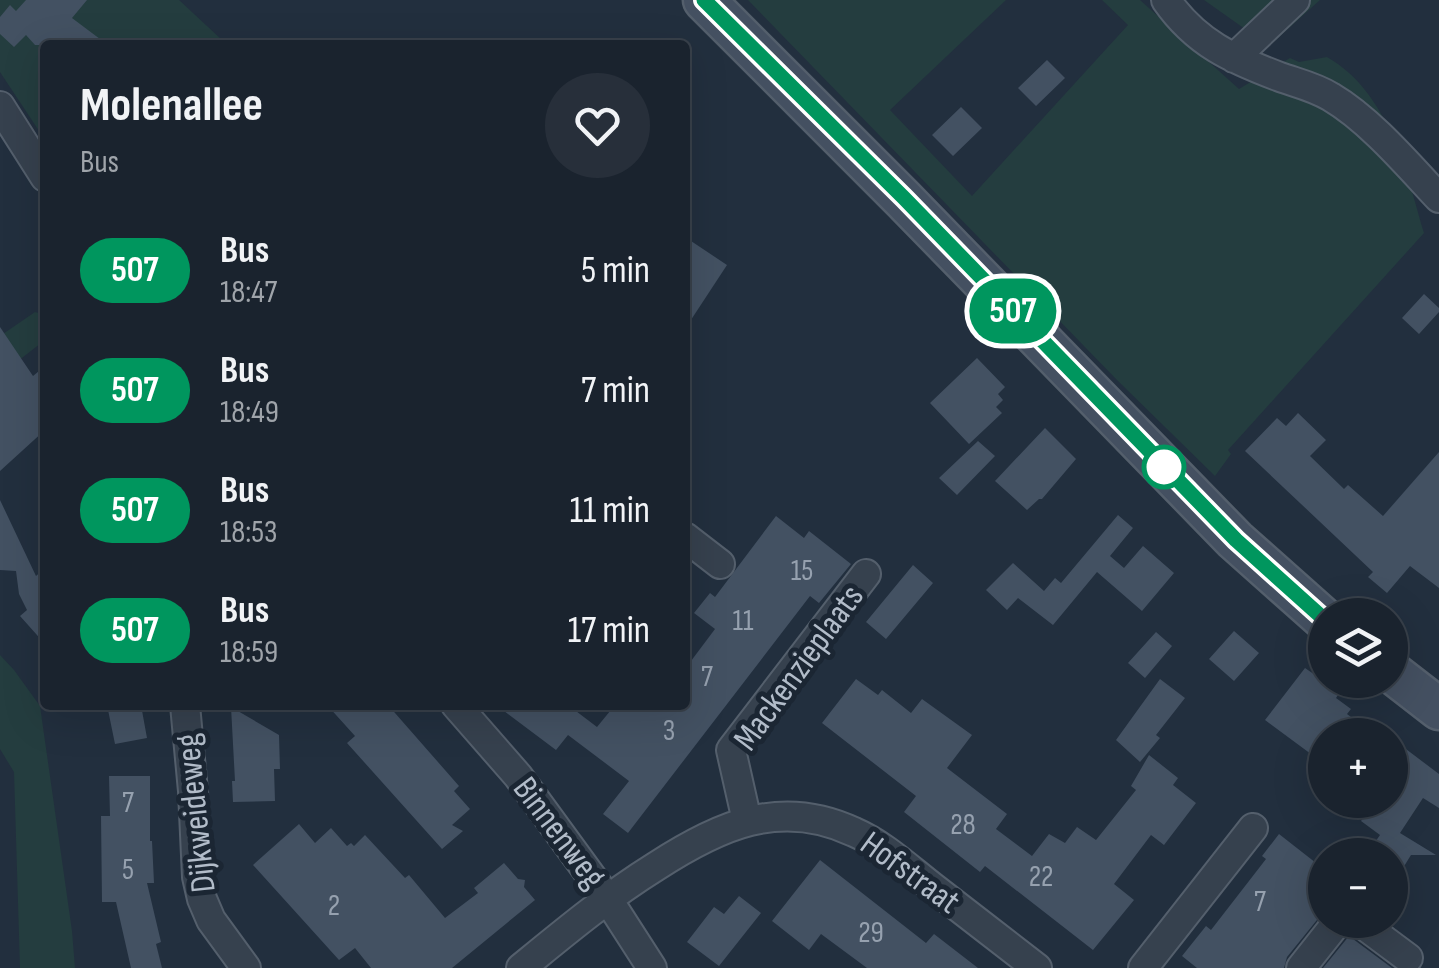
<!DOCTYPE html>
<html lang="en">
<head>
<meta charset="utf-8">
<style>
	:root { --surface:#1a232e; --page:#272f3a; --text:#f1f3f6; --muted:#9fa4aa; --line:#38404a }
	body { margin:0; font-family:"Sofia Sans Condensed",sans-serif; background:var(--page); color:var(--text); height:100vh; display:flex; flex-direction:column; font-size:38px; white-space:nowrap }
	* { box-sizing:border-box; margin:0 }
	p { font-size:32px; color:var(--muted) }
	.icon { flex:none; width:55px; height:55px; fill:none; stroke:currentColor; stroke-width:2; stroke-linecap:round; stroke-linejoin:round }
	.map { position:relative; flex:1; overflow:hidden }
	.panel { position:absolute; left:40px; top:40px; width:650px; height:670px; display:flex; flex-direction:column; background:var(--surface); border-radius:10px; box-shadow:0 10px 40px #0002,0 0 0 2px var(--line) }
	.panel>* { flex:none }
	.badge { padding:0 20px; border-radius:32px; font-size:35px; line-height:65px }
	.fabs { position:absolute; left:1308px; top:598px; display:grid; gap:20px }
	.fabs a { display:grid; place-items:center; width:100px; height:100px; border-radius:50%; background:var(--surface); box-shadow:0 10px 40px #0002,0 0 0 2px var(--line); font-size:50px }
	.map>.badge { position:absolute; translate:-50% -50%; box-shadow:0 0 0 5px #fff }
	.round { display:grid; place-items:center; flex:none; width:105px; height:105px; border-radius:52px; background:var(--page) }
	.headline { display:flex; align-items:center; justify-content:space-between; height:170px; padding:0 40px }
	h1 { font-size:48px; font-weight:700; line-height:75px }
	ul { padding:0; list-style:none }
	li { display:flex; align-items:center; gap:30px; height:120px; padding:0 40px }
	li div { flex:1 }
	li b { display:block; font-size:38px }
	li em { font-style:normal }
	li .badge { min-width:110px; font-weight:700; text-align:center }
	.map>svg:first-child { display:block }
</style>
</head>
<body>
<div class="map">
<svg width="1439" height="968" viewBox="0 0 1439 968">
	<rect width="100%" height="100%" fill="#222f3e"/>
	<!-- green -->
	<path fill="#243d3f" d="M0,0H179L222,40V45H45V140L0,72Z
		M748,0H1006L890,110L972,196L1128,25L1102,0H1140L1239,89L1290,58L1299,62L1327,57C1388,92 1406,170 1424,233L1228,450L1231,454L1215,476L1117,380Z
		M1204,0H1320L1269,46Z
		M35,312L42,314L45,317V340L0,375V336Z
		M0,655L14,670L40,706L72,931L75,968H20L14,772L0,749Z"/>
	<!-- building -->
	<path fill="#435162" d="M26,0H87L72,18L108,45H35L26,35L14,47L0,34V17L10,5L16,11Z
		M1047,60L1065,78L1036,106L1018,88Z
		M961,107L982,128L953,156L932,135Z
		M685,237L727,265L685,329Z
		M1424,294L1439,308V312L1419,334L1402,318Z
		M0,327L33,376L45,366V430L0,471Z
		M977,358L1005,387L998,394L1003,400L996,407L1002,413L969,444L930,403Z
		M1298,413L1326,440L1310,456L1344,489L1348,485L1383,516L1439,452V588L1410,566L1387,593L1368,577L1373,572L1245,451L1277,418L1286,426Z
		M1045,428L1076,459L1042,499H1039L1027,510L995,481Z
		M978,441L995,456L957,495L939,478Z
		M0,500L36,576L45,568V644L20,616L27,610L19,594L16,571L0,570Z
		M1118,515L1133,528L1110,556L1124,568L1143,546L1174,573L1142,611L1097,572L1053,625L1018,598L1007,610L986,590L1013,563L1044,591L1055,578L1061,583Z
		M776,516L804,538L809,531L851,564L819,603L810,596L628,833L603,814L629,781L568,735L556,750L496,705H568L597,727L615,705H685V669L715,629L694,613L710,593L715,597Z
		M913,565L933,583L886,639L866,622Z
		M1234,631L1259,653L1234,681L1209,659Z
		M1156,632L1172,646L1145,678L1128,663Z
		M1305,668L1340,692L1336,698L1351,709L1347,714L1375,735H1325V743L1315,757L1265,720Z
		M856,679L878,695L882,690L911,713L922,699L972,735L947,768L1007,814L996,829L1032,856L1049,834L1065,843L1077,827L1096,840L1136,790L1131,786L1149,755L1178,778L1173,785L1196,803L1164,845L1151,835L1114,884L1134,900L1093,950L985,866L980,872L904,812L916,796L822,723Z
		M1160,679L1185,698L1156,735L1160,738L1140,762L1116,740Z
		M107,705H141L147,738L115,744Z
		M327,705H388L459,786L454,791L470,809L452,825L463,831L442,849L347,743L355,736Z
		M231,707L279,735L280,769H274L275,801L233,802L232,781H235Z
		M1390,737L1439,774V808L1423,798L1400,833L1436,855H1411L1390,889V855H1366L1380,835L1361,821L1376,800H1393L1390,798Z
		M109,776H150V841H152L154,883H147L161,942L156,944L162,968H131L116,902H102L101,816H110Z
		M299,824L315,843L331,828L347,846L351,843L354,846L365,835L405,878L409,875L445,918L478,893L474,888L504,863L518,879L525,880L524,887L535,900L452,968H371L355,948L339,960L253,865Z
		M1279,834L1325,870V910L1287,957L1284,968H1197L1182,956L1206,926L1211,930L1266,859L1262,856Z
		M820,860L926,943L934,934L978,968H867L821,934L809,950L772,921Z
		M739,896L761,913L719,966L687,942L714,907L724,914Z
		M1349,936L1392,968H1323Z"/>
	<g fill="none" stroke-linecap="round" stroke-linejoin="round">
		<!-- street casing -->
		<g stroke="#545f6c" stroke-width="32">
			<path id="street" d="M1166,0C1196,43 1232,59 1280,77C1297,83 1315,87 1331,97C1370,120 1408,165 1439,198
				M1234,58L1295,0
				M0,106L45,177
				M685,537L720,564
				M185,705L193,791L197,877L202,899L211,920L246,968
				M456,705L518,776L607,898L652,968
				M747,821L731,750L866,574
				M1357,920L1408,958
				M521,968C565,932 607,897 655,867C718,826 780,797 854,832C884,845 909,869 935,889C969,915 1003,942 1037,968
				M1143,968L1253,828
				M1301,968L1339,920"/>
		</g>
		<!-- secondary casing -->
		<g stroke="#545f6c" stroke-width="45">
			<path id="secondary" d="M704,0L903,199L1235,540L1325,620
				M1390,671L1439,709"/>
		</g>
		<!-- street -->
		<use href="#street" stroke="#36414e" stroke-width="28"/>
		<!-- secondary -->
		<use href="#secondary" stroke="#445061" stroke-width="40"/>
	</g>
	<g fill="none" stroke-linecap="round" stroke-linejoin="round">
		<!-- line casing -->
		<g stroke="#fff" stroke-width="22">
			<path id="line" d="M704,0L904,198L1236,540L1325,620"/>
		</g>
		<!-- line -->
		<use href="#line" stroke="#00965e" stroke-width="15"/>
	</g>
	<!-- markers -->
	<circle fill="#fff" stroke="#00965e" stroke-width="5" cx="1164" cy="467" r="20"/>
	<g text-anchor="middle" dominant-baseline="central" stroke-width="10" stroke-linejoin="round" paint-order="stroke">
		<!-- number labels -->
		<g font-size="30" fill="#96a1af">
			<text x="802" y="571">15</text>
			<text x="743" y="621">11</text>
			<text x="707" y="677">7</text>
			<text x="669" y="731">3</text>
			<text x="128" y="803">7</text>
			<text x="963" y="825">28</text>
			<text x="128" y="870">5</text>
			<text x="1041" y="877">22</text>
			<text x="1260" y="902">7</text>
			<text x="334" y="906">2</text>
			<text x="871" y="933">29</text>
		</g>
		<!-- street labels -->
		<g font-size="35" fill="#b2bcc9" stroke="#1b2633">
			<text transform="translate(799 668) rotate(-54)">Mackenzieplaats</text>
			<text transform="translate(196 813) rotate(-96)">Dijkweideweg</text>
			<text transform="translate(559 833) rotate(53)">Binnenweg</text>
			<text transform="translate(910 873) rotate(36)">Hofstraat</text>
		</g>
	</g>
</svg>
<div class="fabs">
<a><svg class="icon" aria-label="layers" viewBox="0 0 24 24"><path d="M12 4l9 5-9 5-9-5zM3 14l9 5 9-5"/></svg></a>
<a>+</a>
<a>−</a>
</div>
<b class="badge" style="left:1013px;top:311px;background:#00965e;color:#fff">507</b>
<section class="panel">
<div class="headline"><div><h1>Molenallee</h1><p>Bus</p></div><a class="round"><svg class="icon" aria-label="heart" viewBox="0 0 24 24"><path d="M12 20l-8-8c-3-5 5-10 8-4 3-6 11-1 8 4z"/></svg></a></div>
<ul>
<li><span class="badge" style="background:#00965e;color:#fff">507</span><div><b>Bus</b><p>18:47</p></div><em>5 min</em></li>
<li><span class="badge" style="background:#00965e;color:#fff">507</span><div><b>Bus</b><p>18:49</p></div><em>7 min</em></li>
<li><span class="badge" style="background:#00965e;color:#fff">507</span><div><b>Bus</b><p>18:53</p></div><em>11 min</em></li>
<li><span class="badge" style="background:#00965e;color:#fff">507</span><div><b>Bus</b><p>18:59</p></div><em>17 min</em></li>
</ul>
</section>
</div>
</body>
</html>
